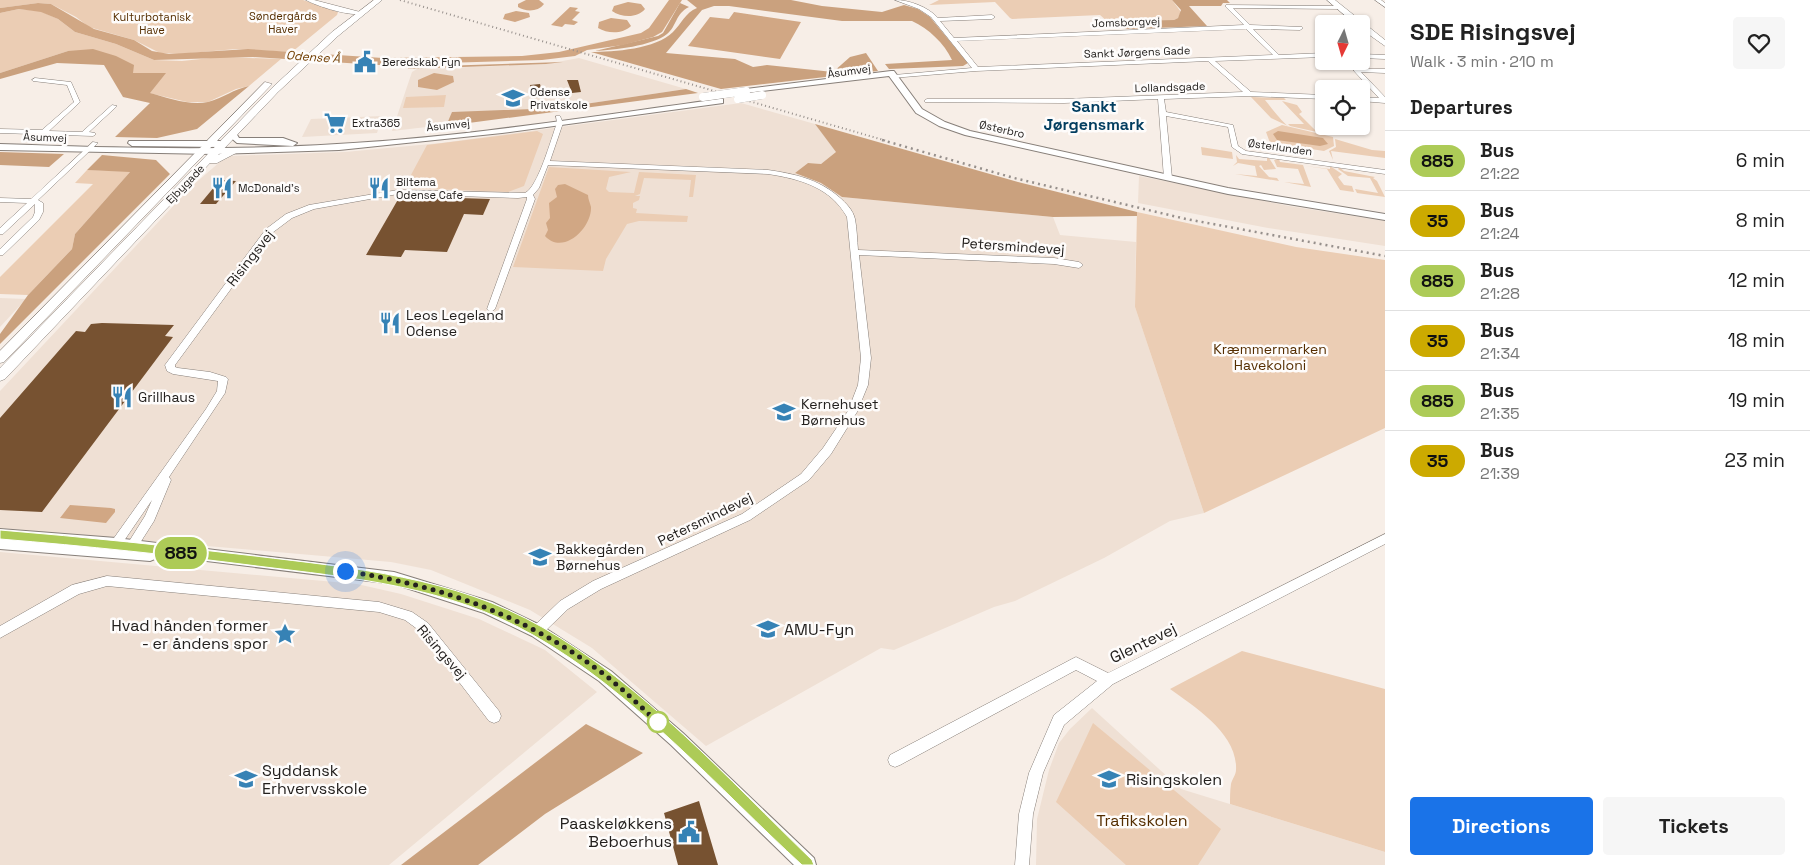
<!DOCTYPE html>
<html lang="en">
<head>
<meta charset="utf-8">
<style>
	:root { --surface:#fff; --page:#f6f6f6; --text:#222; --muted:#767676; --line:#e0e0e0; --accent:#1a73e8 }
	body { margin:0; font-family:"Space Grotesk",sans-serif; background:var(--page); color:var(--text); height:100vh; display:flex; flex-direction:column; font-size:19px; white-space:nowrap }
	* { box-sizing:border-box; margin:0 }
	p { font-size:16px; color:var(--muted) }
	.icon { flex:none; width:28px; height:28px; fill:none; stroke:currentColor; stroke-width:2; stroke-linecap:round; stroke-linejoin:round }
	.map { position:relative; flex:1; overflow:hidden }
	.panel { display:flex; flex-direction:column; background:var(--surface); width:425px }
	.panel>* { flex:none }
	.badge { padding:0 10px; border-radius:16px; font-size:18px; line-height:32px }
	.needle { width:32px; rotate:185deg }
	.tools { position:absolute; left:1315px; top:15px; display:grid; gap:10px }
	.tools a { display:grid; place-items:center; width:55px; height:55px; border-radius:5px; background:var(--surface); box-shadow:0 1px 4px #0004; font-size:25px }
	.you { position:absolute; width:25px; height:25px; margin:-12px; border:4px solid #fff; border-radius:50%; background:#1a73e8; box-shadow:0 0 0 8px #1a73e833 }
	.map>.badge { position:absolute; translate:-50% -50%; box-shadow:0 0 0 2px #fff }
	h2 { padding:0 25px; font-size:19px; line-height:45px }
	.round { display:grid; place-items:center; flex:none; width:52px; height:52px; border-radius:5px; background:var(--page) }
	.head { display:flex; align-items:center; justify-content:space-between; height:85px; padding:0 25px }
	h1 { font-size:24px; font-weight:700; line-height:38px }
	.cta { display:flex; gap:10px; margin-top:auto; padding:10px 25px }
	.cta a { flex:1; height:58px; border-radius:5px; background:var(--accent); color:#fff; font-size:20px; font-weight:700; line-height:58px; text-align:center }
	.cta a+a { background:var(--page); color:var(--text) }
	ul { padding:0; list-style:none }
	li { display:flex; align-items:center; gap:15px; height:60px; padding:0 25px; border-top:1px solid var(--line) }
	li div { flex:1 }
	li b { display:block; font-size:19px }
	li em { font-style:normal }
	li .badge { min-width:55px; font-weight:700; text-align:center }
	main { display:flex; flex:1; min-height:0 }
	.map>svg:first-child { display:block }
</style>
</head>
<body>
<main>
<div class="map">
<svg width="1385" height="865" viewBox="0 0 1385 865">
	<rect width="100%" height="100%" fill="#f7eee7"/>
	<!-- built -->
	<path fill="#efe0d4" d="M579,58L686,89L444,125L392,131L412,72L417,69L546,64Z
		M741,103L815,124L837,152L821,164L808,163L795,173L821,183L842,197L1053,217L1060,235L1136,242L1135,307L1204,513L1170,521L1104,558L1015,601L994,607L894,650L881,648L706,746L592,648L530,610L431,570L391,562L0,528V391L192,186L221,161L230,156L345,152L441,143Z
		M382,116L377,133L302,137L311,119Z
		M1139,176L1289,206L1385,221V246L1268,228L1138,203Z
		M0,298L26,299L0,327Z
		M0,552L357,584L401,594L479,619L545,650L597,692L389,865H0Z
		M1092,708L1181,789L1385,852V865H1036L1037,819L1049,770L1059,743L1070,729Z"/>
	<!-- green -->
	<path fill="#ebcdb4" d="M0,0H303L338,12L337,15L292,52L236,49L179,54L160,53L134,40L89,27L76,17L51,4L38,3L0,8Z
		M939,0H1172L1181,12L1178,18L1174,20L1115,21L1121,28H1115L1100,15L1012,19L1010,18L995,2L929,5Z
		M19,9L40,11L58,19L75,32L116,44L154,60L182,61L220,57L281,59L249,86L236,89L208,102H187L149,93L165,73H133L68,51L0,73V13Z
		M446,95L444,107L403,108L406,97Z
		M1251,97L1284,98L1286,100H1265C1270,106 1281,121 1288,126L1271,118Z
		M1282,101L1297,105L1302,112L1299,114L1317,132L1290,126L1288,124H1304Z
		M1282,125L1333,137L1334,146L1324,151L1273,143L1275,152L1273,151L1266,132Z
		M537,131L543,134L524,186L508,192L404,188L427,145Z
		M1335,139L1372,150L1385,151V158L1331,151L1333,160L1329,151L1336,147Z
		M1201,147L1232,152L1233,159L1202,155Z
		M1236,155L1239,159L1267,161V158H1269L1276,169L1264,170L1261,165L1259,166L1269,177L1277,178L1279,181L1235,174L1257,176L1255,166L1238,163L1233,166L1237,162Z
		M1279,159L1280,162L1303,165L1311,187L1284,182L1304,184L1298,169L1277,167L1274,160Z
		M1305,166L1330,169V166L1342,174L1338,177L1344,185L1352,186L1354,192L1340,190L1327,169Z
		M549,167L631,172L609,177L606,189L609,192L634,193L639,172L696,175L693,197H689L691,180L644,178L640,194L635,196H640L639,200L633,203V208L637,209L636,213L688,216L687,222L639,221L627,224L606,259L603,271L513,267Z
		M1339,167L1344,171L1375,177L1373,178L1377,181L1385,197L1357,193L1355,189L1378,193L1370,178L1348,176L1338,169Z
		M87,170L131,171L75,234L72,249L28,295L0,294V277L93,184L75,183Z
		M1137,212L1296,247L1385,260V428L1204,513L1135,307Z
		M1242,651L1385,689V852L1230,804C1230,797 1230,791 1231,784C1232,779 1236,775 1236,770C1238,734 1195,707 1170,689Z
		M1093,723L1221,829L1198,865H1126L1056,802Z"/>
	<!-- forest -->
	<path fill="#caa17e" d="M687,0H791L822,6L882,12L904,5L918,9L930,17L968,63L963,66L889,69L885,64L952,60C944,43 929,29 912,21H842L729,6H714L702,10L666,53L735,59L753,67L767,65L833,72L850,57L866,53L878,71L721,89L591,52C614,52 656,49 673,32C682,23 685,13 697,8Z
		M1172,0H1227L1230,3H1223L1221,6H1189L1207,26L1129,29L1121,28L1114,21L1174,20L1178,18L1181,10Z
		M680,3L689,7C675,14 677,26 667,34C652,46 614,50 595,51L658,36L663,33Z
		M93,49L116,56L134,65L133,73H166L150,93C168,98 190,106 208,102C223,98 234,89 249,86L197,129L157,138L115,137L150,103L123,97L104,65L57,63L0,79V73L68,51Z
		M563,62L546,64L408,69L409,67Z
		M686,89L698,93L446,126L452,112L558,108Z
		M815,124L1018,182L1137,212V216L1053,217L842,197L821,183L795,173L808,163L821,164L836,152Z
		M0,152L64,154L49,167L0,165Z
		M102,155L156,160L170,174L0,344V334L28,295L72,249L75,234L130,172L87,170Z
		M586,724L643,753L545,814L478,865H401Z"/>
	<!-- water -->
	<path fill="#d1a784" d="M526,0H539L544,4C538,12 526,12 518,7V4Z
		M669,0H682L662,32L653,37L623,45L587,50L575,56L542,60L378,65L253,57L154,60L116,44L75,32L58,19L41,12L19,9L0,13V8L38,3L51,4L94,29L134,40L152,51L169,54L248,49L383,58L522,56L559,52L641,33L649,28Z
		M628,2L641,4L645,9C638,18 622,18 612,11L614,6Z
		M570,7L578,8L575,11L580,12L572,20L578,22L574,25L565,24L562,27L551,25Z
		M516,11L529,13L530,17L515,22L503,19L505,14Z
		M734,12L801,22L780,59L688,46L710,17L729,19Z
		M611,18L627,20L631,26C623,34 608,34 598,28L599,22Z
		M434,73L453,76L454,82L437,90L418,87V80Z
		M1278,131L1323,138L1328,144L1320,146L1277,140L1273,134Z
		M565,184L588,195C588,199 590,203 591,207C592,228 563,256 545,236L548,230L546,223L550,218L549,203L557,197L555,189L558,185Z
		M70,505L111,508L115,509V512L106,523L60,518Z"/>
	<!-- pier -->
	<path fill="#f7eee7" d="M297,49L325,51L312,62L283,61Z"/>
	<!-- building -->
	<path fill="#775231" d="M567,80H578L581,92L572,93Z
		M540,84L543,96L533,98L530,85Z
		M220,180L236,181L216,204H200Z
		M400,196L428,197L490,199L483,215L464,214L447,252L405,250L401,257L366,255Z
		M102,323L174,325L165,336L173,337L42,512L0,510V418L76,331L85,332L91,324Z
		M699,801L718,865H678L664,813Z"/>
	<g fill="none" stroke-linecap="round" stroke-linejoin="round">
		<!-- minor casing -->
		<g stroke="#877f79" stroke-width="1">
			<path id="minor" d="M306,0H314L364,13C354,18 316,6 306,0Z
				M895,0C910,0 928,7 938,18L992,15L995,17L992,19L940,21L954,38L1244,25L1226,7V5L1342,6V8L1340,9L1233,8L1250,25L1302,27L1303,28L1300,30L1253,29L1279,55L1324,53V57L1215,61L1251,92L1324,95V99L1249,96L1164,99L1166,112L1233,125L1238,146L1246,151L1385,170V174L1242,154L1232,147L1228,127L1166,116L1172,178L1168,180L1164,178L1158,99L1064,103L925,102V100L927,99H1064L1243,92L1208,61L976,71L892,78L891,77L894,75L972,68L931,17L919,9ZM1246,29L1273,55L978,67L957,41Z
				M1375,0H1381L1385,3V7Z
				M1361,54L1385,55V59L1361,58Z
				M1354,69H1385V73L1361,72L1385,97V103L1361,101V97L1379,98L1354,71Z
				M35,78L71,82L80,102L49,131L82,132L112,105L117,106L89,132L95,133V135L93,136L0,133V129L42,130L74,102L67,85L33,81L32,80Z
				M556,116H560L563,123L550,161L768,170C795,174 818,179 839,197C846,203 853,210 855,219C857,229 857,240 858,250L1054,258L1079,262L1083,265L1079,268L1054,264L859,255L871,358L868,385L857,412L831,454L809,480L750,520L601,589L568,609L541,635L537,637L533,635L531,631L533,627L560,601L593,581L742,514L801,474L823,448L848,411L858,385L861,358L847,217C830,187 800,179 768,174L548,165L539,188L533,195L535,199L495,309L491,312L487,309L527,199V197L518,198L398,194L314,209L292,218L272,233L175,365V367L178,368L210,372L226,377L228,379L225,393L169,477L171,480L154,521L133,554L129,556L125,554L123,551L145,516L152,500L117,551L113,553L109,551L107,548L109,545L206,409L217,391L218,381L173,374L167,371L165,365L266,229L286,214L309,205L398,190L525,193C538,187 551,139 557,123Z
				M93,142L98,143L38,200L43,203V212L39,220L3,255H0V249L33,217L35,212V204L3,234H0V228L27,203L0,202V198L31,199Z
				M1385,534V544L1113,684L1064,725L1043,773L1033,814L1029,865H1015L1019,814L1029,773L1054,715L1097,681L1076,670L900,765L895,767L890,765L888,760L890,755L1072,659L1076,657L1108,673Z
				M107,576L379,602L412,612L428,623L499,711L501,716L499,721L494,723L489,721L420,631L405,620L379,612L107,586L79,594L0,638V626L72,585Z"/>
		</g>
		<!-- tertiary casing -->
		<g stroke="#877f79" stroke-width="2">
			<path id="tertiary" d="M891,71H894L922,109L945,122L970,131L1228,188L1385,214V220L1228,194L965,135L939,126L916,113L889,76L746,93L742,91L746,89Z
				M720,99H723V103L502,133L339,150L213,154L0,150V144C112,148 224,151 337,144C465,137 593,116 720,99Z
				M230,133H236L239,138H283L297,143L293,146L237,143L230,137Z
				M129,141H220L224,144L220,147L132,146L128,143Z
				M0,529L116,538L394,572L492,602L542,626L611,671L683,733L814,858L816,865H794L671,745L599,681L532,636L484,613L394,584L157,555L155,559L150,561L0,549Z"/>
		</g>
		<!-- secondary casing -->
		<g stroke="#877f79" stroke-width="1">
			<path id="secondary" d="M374,0H382L338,36L278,92L218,155L233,148L238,151L236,153L217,163H210L5,379L0,381V368L272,88L332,32Z
				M1327,0H1335L1385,40V46L1361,29V24H1355Z
				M265,82L272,84L4,362L0,363V351Z"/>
		</g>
		<!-- minor -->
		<use href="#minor" fill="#fff" fill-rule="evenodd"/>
		<!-- tertiary -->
		<use href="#tertiary" fill="#fff" fill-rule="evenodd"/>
		<!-- secondary -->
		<use href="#secondary" fill="#fff" fill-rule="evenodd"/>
		<!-- rail-far1 -->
		<path stroke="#97908c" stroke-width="2" stroke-dasharray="1 3" stroke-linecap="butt" d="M400,0L887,141"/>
		<!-- rail -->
		<path stroke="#97908c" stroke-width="2.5" stroke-dasharray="2 4" stroke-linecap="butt" d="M882,140L1014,178L1186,219L1385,256"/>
		<!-- tertiary-bridge casing -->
		<g stroke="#877f79" stroke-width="8" stroke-linecap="butt">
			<path id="tertiary-bridge" d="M703,97L746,91
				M738,99L762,95"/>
		</g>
		<!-- tertiary-bridge -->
		<use href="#tertiary-bridge" stroke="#fff" stroke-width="8"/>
	</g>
	<!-- line -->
	<path fill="#adcb57" stroke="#fff" d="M0,530C85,537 170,546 255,556C354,568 454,577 542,627C645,686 727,778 812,860L814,865H802C720,790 633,691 533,635C447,586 353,578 257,566C172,555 86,546 0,539Z"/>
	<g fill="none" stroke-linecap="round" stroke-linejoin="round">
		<!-- walk -->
		<path stroke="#23201e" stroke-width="5" stroke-dasharray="0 9" d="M345,571C443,586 525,615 605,675C625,691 643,709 662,726L658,722"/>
	</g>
	<!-- icons -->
	<defs>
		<g id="civic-bare" transform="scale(1.725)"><path d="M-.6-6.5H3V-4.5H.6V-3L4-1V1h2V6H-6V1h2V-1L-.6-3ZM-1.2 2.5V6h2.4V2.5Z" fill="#3682b5" stroke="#fefcfb" stroke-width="2.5" paint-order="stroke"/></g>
		<g id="school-bare" transform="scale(1.725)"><path d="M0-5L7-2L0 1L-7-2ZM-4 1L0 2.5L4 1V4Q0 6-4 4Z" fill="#3682b5" stroke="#fefcfb" stroke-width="2.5" paint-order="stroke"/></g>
		<g id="supermarket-bare" transform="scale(1.725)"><path d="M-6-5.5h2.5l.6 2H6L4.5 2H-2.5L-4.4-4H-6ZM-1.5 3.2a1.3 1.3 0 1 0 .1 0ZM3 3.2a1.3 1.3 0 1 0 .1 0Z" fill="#3682b5" stroke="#fefcfb" stroke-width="2.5" paint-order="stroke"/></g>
		<g id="restaurant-bare" transform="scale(1.725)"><path d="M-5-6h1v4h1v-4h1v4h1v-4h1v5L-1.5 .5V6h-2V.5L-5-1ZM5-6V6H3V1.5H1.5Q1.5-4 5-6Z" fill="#3682b5" stroke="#fefcfb" stroke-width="2.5" paint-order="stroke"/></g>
		<g id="university-bare" transform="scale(1.725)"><path d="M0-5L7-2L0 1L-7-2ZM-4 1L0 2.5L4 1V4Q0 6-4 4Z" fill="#3682b5" stroke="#fefcfb" stroke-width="2.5" paint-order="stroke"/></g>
		<g id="sight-bare" transform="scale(1.725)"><path d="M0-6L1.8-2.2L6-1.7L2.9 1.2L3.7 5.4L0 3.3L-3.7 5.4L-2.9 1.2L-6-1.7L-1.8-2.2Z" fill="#3682b5" stroke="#fefcfb" stroke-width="2.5" paint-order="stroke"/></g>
	</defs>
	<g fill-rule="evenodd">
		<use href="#civic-bare" x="365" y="62"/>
		<use href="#school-bare" x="513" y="98"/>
		<use href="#supermarket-bare" x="335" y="123"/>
		<use href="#restaurant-bare" x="222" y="188"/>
		<use href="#restaurant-bare" x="379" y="188"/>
		<use href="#restaurant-bare" x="390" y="323"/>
		<use href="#restaurant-bare" x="122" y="397"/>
		<use href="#school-bare" x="784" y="412"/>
		<use href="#school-bare" x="540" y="557"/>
		<use href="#university-bare" x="768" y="629"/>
		<use href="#sight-bare" x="285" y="634"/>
		<use href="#university-bare" x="246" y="779"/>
		<use href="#school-bare" x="1109" y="779"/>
		<use href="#civic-bare" x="689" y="832"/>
	</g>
	<!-- markers -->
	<circle fill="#fff" stroke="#adcb57" stroke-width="2.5" cx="658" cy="722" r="10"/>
	<g text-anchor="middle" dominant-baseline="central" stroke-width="5" stroke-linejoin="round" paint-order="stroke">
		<!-- far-park labels -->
		<g font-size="11" fill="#552e01" stroke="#fefcfb">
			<text x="283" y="16">Søndergårds<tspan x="283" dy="13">Haver</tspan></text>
			<text x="152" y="17">Kulturbotanisk<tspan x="152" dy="13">Have</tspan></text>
		</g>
		<!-- far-street labels -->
		<g font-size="11" fill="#23201e" stroke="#fefcfb">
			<text transform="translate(1126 22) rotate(-2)">Jomsborgvej</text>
			<text transform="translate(1137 52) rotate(-2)">Sankt Jørgens Gade</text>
			<text transform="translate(849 71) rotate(-8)">Åsumvej</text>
			<text transform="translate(1170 87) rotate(-2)">Lollandsgade</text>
			<text transform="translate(448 125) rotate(-6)">Åsumvej</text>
			<text transform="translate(1002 129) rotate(13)">Østerbro</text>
			<text transform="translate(45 137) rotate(2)">Åsumvej</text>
			<text transform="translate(1280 147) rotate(8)">Østerlunden</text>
			<text transform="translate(185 184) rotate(-46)">Ejbygade</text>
		</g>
		<!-- far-poi labels -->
		<g font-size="11" fill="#23201e" stroke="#fefcfb" text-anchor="start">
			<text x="382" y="62">Beredskab Fyn</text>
			<text x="530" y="92">Odense<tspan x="530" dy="13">Privatskole</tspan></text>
			<text x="352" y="123">Extra365</text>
			<text x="396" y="182">Biltema<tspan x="396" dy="13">Odense Cafe</tspan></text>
			<text x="238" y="188">McDonald's</text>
		</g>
		<!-- far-water labels -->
		<g font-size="12" font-style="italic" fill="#713e00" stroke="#fefcfb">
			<text transform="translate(313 57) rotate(4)">Odense Å</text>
		</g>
		<!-- street labels -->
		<g font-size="14" fill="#23201e" stroke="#fefcfb">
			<text transform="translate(1013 246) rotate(4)">Petersmindevej</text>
			<text transform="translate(250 258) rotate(-52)">Risingsvej</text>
			<text transform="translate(705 519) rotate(-26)">Petersmindevej</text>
			<text transform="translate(442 652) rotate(49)">Risingsvej</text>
		</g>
		<!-- poi labels -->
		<g font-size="14" fill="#23201e" stroke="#fefcfb" text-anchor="start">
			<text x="406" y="315">Leos Legeland<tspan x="406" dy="16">Odense</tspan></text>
			<text x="138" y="397">Grillhaus</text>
			<text x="801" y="404">Kernehuset<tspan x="801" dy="16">Børnehus</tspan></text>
			<text x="556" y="549">Bakkegården<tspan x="556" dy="16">Børnehus</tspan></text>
		</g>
		<!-- park labels -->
		<g font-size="14" fill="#552e01" stroke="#fefcfb">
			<text x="1270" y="349">Kræmmermarken<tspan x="1270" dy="16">Havekoloni</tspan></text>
		</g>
		<!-- far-district labels -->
		<g font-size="16" font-weight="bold" fill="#023d5f" stroke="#fefcfb">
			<text x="1094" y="106">Sankt<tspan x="1094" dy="18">Jørgensmark</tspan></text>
		</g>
		<!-- near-poi labels -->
		<g font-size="16" fill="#23201e" stroke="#fefcfb" text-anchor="start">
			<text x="268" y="625" text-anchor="end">Hvad hånden former<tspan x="268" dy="18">- er åndens spor</tspan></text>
			<text x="784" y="629">AMU-Fyn</text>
			<text x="262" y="770">Syddansk<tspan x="262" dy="18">Erhvervsskole</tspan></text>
			<text x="1126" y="779">Risingskolen</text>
			<text x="672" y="823" text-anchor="end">Paaskeløkkens<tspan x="672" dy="18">Beboerhus</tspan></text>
		</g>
		<!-- near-street labels -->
		<g font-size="16" fill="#23201e" stroke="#fefcfb">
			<text transform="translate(1143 643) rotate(-26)">Glentevej</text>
		</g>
		<!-- near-park labels -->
		<g font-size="16" fill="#552e01" stroke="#fefcfb">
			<text x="1142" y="820">Trafikskolen</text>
		</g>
	</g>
</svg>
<div class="tools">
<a><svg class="needle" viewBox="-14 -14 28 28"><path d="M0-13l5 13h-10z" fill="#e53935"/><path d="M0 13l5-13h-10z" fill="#767676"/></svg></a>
<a><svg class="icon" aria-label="locate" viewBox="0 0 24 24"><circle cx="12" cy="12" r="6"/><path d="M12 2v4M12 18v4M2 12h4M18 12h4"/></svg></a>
</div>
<div class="you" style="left:345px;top:571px"></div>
<b class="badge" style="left:181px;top:553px;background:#adcb57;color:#111">885</b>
</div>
<section class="panel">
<div class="head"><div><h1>SDE Risingsvej</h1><p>Walk · 3 min · 210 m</p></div><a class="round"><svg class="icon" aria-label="heart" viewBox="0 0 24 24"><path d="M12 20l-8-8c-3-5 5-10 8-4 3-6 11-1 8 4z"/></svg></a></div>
<h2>Departures</h2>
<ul>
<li><span class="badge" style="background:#adcb57;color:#111">885</span><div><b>Bus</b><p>21:22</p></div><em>6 min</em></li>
<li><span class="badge" style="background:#ca0;color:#111">35</span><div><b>Bus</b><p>21:24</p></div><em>8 min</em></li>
<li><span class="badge" style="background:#adcb57;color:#111">885</span><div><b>Bus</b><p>21:28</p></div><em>12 min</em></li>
<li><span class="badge" style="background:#ca0;color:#111">35</span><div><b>Bus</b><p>21:34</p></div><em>18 min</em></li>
<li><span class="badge" style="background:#adcb57;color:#111">885</span><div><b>Bus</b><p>21:35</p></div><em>19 min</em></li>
<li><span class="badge" style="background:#ca0;color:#111">35</span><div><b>Bus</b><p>21:39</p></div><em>23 min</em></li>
</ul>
<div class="cta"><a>Directions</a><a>Tickets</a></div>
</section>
</main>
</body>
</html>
